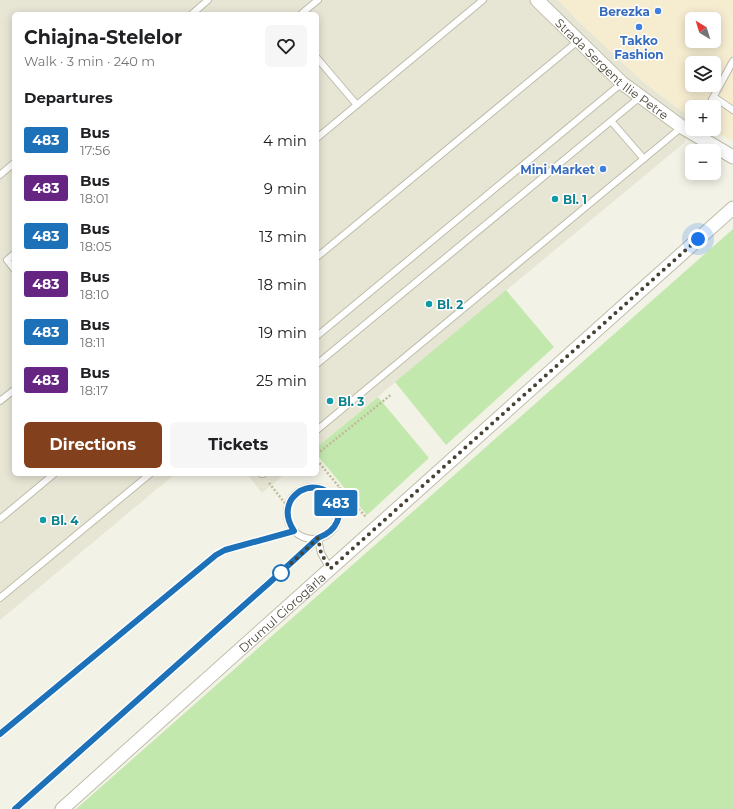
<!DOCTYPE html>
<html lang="en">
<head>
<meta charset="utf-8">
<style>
	:root { --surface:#fff; --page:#f6f6f6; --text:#202124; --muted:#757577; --accent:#83401d }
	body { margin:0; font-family:Montserrat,sans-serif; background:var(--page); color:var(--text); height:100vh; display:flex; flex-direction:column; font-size:15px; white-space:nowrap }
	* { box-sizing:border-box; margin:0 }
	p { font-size:13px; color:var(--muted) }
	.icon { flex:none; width:22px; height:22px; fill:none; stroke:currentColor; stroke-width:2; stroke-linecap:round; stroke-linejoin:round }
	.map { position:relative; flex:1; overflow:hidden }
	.sheet { position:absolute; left:12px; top:12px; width:307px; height:464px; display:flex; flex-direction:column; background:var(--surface); border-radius:6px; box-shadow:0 2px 10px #0003 }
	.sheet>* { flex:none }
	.badge { padding:0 8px; border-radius:3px; font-size:14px; line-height:26px }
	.needle { width:26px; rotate:322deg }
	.buttons { position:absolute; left:685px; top:12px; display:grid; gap:8px }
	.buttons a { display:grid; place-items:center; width:36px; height:36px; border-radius:6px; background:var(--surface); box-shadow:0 2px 10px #0003; font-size:20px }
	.you { position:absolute; width:20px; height:20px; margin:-10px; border:3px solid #fff; border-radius:50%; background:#1a73e8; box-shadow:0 0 0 6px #1a73e833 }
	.map>.badge { position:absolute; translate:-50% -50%; box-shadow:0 0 0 2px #fff }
	h2 { padding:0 12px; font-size:15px; line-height:36px }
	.round { display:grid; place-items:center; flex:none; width:42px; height:42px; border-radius:6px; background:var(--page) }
	.summary { display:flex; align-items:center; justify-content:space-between; height:68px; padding:0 12px }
	h1 { font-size:19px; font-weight:700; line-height:30px }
	.primary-button { display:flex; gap:8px; margin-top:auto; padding:8px 12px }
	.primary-button a { flex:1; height:46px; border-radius:6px; background:var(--accent); color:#fff; font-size:16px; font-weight:700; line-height:46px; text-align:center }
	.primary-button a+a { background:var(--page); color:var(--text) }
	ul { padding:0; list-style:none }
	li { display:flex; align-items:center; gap:12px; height:48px; padding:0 12px }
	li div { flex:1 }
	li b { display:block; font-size:15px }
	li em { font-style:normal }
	li .badge { min-width:44px; font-weight:700; text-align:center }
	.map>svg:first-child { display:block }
</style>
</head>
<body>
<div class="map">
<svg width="733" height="809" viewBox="0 0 733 809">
	<rect width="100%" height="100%" fill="#f3f2e6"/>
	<!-- residential -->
	<path fill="#e7e5d4" d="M0,0H558L577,20L642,81L692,119V121L684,143L317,447V14H14V474H175L0,620Z
		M247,474H285L262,493Z"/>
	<!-- commercial -->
	<path fill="#f6edd1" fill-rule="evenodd" d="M558,0H733V141L709,129H714V107H692V119L642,81L577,20ZM692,19H714V41H692ZM692,63H714V85H692Z"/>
	<!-- green -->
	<path fill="#c3e8ae" d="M733,229V809H76Z
		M506,290L554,347L446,445L395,382Z
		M378,397L429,458L367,515L317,455V447Z"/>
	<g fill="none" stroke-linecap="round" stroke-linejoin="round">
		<!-- service casing -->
		<g stroke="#bfbca9" stroke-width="8">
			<path id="service" d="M192,14L208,0
				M301,14L318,0
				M317,58L357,105
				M714,97L733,110
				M708,107L733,61
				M611,121L644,159
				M317,138L483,0
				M0,175L14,163
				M14,254L7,260L14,269
				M317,257L578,41
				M317,336L622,83
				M317,364L640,97
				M0,401L14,390
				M317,430L682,127
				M262,474H263
				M287 513a26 26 0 1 1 52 0a26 26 0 1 1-52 0Z
				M0,519L54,474
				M318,539L321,553L330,569
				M0,598L150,474
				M0,734L216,555L225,550L294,531
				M15,809L318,539"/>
		</g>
		<!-- minor casing -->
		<g stroke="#bfbca9" stroke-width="15">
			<g id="minor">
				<path id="s1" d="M537,0L622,83L682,127L733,157"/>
				<path id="s2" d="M62,809L733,208"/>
			</g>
		</g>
		<!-- path -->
		<path stroke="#c1bb9a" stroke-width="2.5" stroke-dasharray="2 2" stroke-linecap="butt" d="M317,454L392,394
			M317,460L340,488L331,495
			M269,483L288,507
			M340,488L366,517"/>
		<!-- service -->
		<use href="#service" stroke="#fff" stroke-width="6"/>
		<!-- minor -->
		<use href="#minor" stroke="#fff" stroke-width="13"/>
	</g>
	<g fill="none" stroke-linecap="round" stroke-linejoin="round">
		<!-- line casing -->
		<g stroke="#fff" stroke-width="9">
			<path id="line" d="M0,734L216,555L225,550L294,531C288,522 285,513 290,502C292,497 296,494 300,491C332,474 359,523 318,538L269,583L15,809"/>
		</g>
		<!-- line -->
		<use href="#line" stroke="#1d71b8" stroke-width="6"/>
		<!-- walk -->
		<path stroke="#464335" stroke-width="4" stroke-dasharray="0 7.2" d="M281,573L318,538L321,553L330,569L698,239"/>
	</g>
	<!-- markers -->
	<g fill="#3f7fe0" stroke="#fff" stroke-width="1.5">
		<circle cx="658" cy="11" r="4"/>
		<circle cx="639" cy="27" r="4"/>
		<circle cx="603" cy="169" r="4"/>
	</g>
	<g fill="#0f9aa8" stroke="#fff" stroke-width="1.5">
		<circle cx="555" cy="199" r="4"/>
		<circle cx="429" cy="304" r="4"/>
		<circle cx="330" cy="401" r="4"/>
		<circle cx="43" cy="520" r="4"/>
	</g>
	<circle fill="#fff" stroke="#1d71b8" stroke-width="2" cx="281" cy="573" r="8"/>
	<g text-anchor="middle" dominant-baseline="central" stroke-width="3" stroke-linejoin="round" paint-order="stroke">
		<!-- shop labels -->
		<g font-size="12" font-weight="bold" fill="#366cbe" stroke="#fff" text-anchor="end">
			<text x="650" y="11">Berezka</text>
			<text x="639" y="40" text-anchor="middle">Takko<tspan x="639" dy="14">Fashion</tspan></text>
			<text x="595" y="169">Mini Market</text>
		</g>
		<!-- street labels -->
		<g font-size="12" fill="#464335" stroke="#fff">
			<text stroke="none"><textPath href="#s1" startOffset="102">Strada Sergent Ilie Petre</textPath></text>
			<text stroke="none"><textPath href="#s2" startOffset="295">Drumul Ciorogârla</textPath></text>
		</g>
		<!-- culture labels -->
		<g font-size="12" font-weight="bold" fill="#0d838f" stroke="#fff" text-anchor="start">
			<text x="563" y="199">Bl. 1</text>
			<text x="437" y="304">Bl. 2</text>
			<text x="338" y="401">Bl. 3</text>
			<text x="51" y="520">Bl. 4</text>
		</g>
	</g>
</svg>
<div class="buttons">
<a><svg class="needle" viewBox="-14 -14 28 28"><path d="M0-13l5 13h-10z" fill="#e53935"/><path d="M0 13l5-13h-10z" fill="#757577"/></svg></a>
<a><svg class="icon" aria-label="layers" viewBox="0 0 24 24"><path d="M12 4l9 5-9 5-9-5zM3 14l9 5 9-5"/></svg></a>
<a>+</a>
<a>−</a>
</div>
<div class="you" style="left:698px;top:239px"></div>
<b class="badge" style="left:336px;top:503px;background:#1d71b8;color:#fff">483</b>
<section class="sheet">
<div class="summary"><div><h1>Chiajna-Stelelor</h1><p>Walk · 3 min · 240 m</p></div><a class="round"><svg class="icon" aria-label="heart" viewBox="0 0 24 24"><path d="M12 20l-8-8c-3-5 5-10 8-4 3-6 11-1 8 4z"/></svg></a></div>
<h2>Departures</h2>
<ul>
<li><span class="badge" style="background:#1d71b8;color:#fff">483</span><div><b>Bus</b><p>17:56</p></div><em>4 min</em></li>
<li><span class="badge" style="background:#662483;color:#fff">483</span><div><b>Bus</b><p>18:01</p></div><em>9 min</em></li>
<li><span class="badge" style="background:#1d71b8;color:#fff">483</span><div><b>Bus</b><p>18:05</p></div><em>13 min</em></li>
<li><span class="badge" style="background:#662483;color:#fff">483</span><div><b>Bus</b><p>18:10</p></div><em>18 min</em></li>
<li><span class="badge" style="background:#1d71b8;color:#fff">483</span><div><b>Bus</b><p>18:11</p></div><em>19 min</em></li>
<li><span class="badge" style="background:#662483;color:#fff">483</span><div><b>Bus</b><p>18:17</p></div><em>25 min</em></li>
</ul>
<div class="primary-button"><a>Directions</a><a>Tickets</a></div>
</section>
</div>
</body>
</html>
